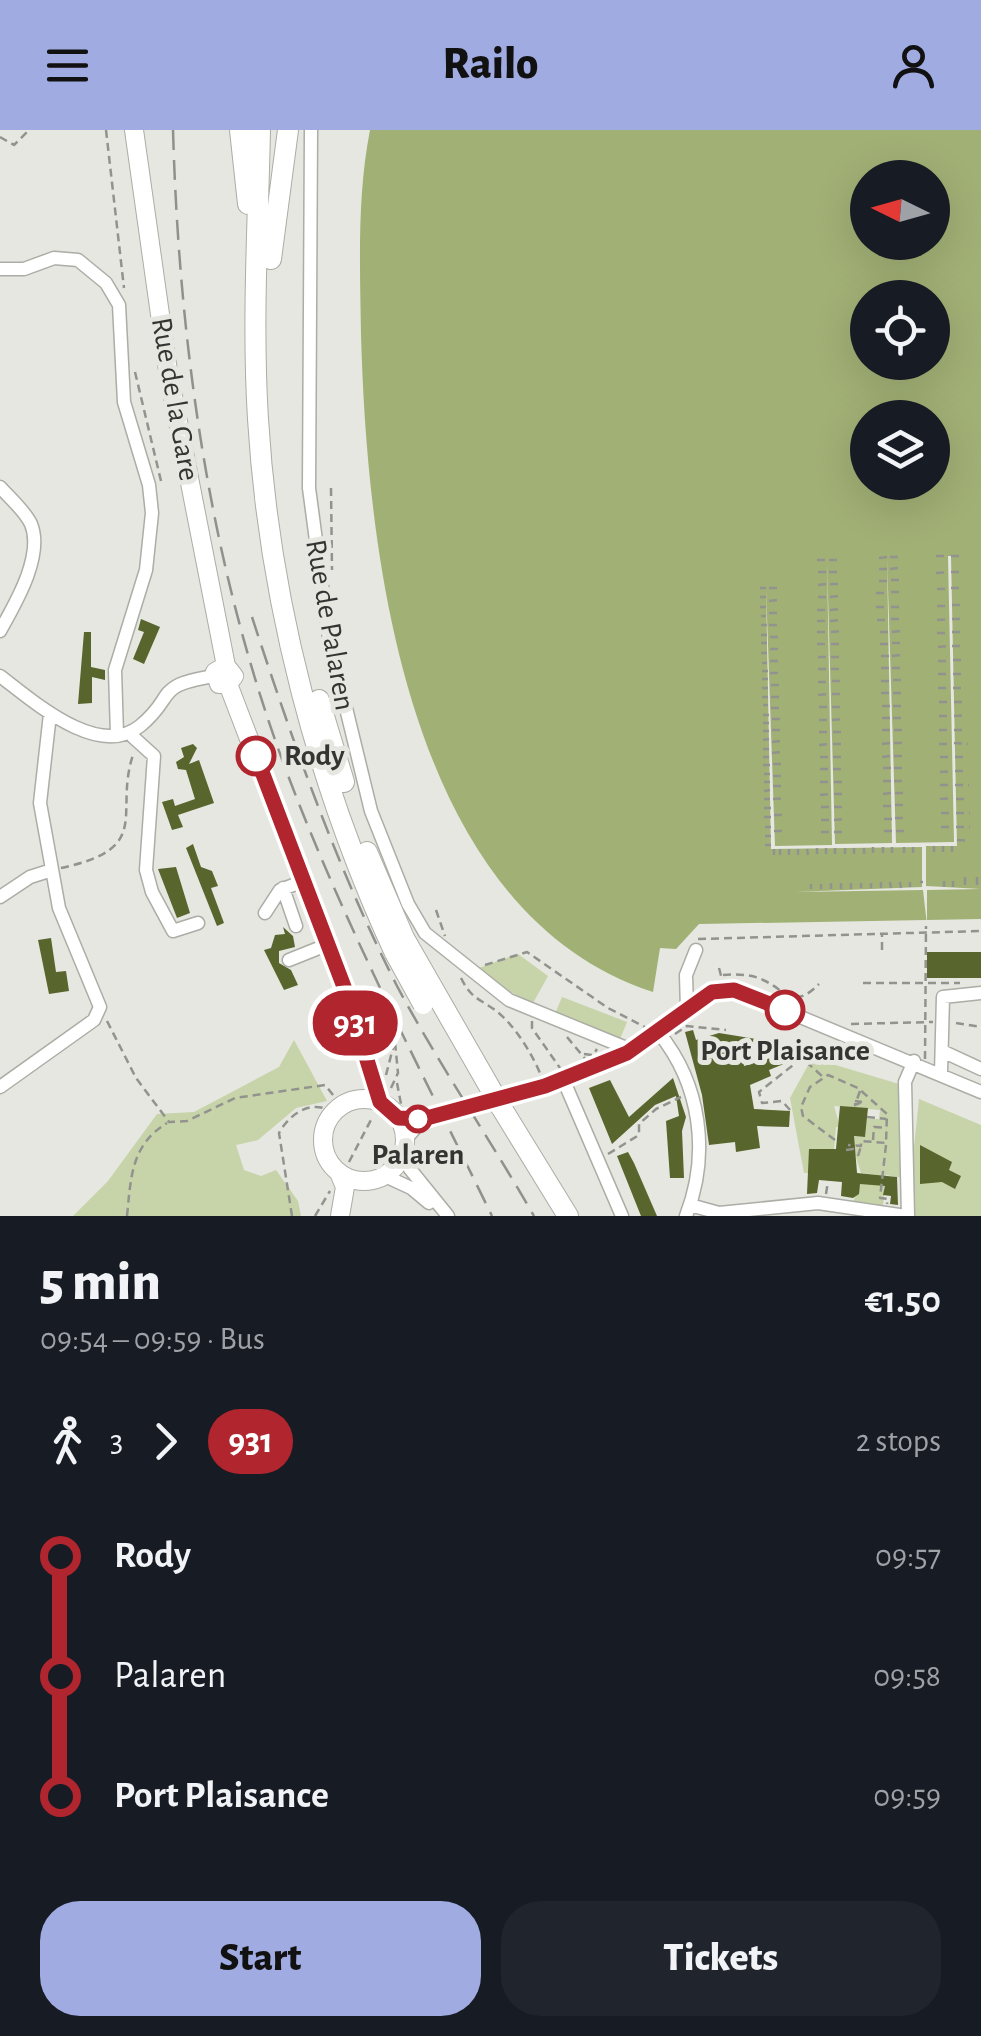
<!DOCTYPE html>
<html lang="en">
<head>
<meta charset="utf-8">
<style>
	:root { --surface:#171b24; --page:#20242c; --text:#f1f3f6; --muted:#9ea1a6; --accent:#a0abe1 }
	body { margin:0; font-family:"Alegreya Sans",sans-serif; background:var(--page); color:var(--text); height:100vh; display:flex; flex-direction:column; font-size:38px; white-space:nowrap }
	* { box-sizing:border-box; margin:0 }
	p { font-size:32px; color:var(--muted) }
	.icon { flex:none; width:55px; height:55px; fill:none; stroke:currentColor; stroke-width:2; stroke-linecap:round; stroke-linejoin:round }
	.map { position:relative; height:1086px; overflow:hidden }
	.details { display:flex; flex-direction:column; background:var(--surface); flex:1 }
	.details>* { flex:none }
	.badge { padding:0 20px; border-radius:32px; font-size:35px; line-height:65px }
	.needle { width:65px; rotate:275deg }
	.fabs { position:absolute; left:850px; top:30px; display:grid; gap:20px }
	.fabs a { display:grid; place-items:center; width:100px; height:100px; border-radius:50%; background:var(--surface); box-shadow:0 10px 40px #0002; font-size:50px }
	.map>.badge { position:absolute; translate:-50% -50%; box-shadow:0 0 0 5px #fff }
	.legs { display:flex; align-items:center; gap:15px; height:110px; padding:0 40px; font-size:32px }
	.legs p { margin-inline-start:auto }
	.summary { display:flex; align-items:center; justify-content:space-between; height:170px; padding:0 40px }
	h1 { font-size:55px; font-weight:800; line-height:75px }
	.cta { display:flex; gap:20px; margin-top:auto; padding:20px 40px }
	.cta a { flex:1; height:115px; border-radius:40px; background:var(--accent); color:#111; font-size:40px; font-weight:800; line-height:115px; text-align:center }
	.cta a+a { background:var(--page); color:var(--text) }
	ul { padding:0 40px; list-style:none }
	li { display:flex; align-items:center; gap:35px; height:120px; font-size:38px }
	li i { display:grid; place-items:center; width:15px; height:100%; margin:0 12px; background:currentColor }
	li i::after { content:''; width:25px; height:25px; margin:-12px; border:8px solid; border-radius:50%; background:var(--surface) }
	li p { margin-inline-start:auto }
	li:first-child i { background:linear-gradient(#0000 50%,currentColor 0) }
	li:last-child i { background:linear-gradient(currentColor 50%,#0000 0) }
	header { display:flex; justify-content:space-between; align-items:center; height:130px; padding:0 40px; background:var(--accent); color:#111; font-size:45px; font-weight:800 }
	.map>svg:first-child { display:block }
</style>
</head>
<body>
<header><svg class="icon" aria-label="menu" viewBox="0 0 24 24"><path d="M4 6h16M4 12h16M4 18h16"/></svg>Railo<svg class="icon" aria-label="person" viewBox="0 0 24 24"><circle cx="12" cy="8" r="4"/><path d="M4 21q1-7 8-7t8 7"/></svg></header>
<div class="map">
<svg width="981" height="1086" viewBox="0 0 981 1086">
	<rect width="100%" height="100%" fill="#e5e7e0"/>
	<!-- green -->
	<path fill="#c7d3a8" d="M518,824L548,846L533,873L505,859L479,838Z
		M562,867L627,892L620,909L555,884Z
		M294,910L327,971L296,978L258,1010L236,1015L244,1040L261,1046L276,1040L298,1071L301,1086H73L108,1051L157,984L194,982L279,937Z
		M812,928L899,954L903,1048L886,1045L883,1076L853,1072L860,1054L876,1045L861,1043L849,1006L865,1007L867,989H879L880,980L834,976L840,997H836L834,1019H809V1043H804L790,968Z
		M919,969L981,995V1086H912L910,1055Z"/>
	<!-- water -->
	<path fill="#a1b075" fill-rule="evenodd" d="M370,0H981V789L699,794L676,819L660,818L653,862C406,782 367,424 361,204C360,137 357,66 370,0ZM868,48H932V112H868ZM868,168H932V232H868ZM868,288H932V352H868Z"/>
	<!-- pier -->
	<path fill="#e5e7e0" d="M948,426H951L957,716H926V756L981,759L927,760V795L923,760L795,762L922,757V717L771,719L766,458L775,716L832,715L827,430L835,714L892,713L887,427L896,713L954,712Z"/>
	<!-- building -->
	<path fill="#58652c" d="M141,489L160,497L144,534L133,529L144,502L138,500Z
		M84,502H91V537L105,540V550L92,547V573L78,574Z
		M193,614L197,618L189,634L199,630L214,673L178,685L183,697L172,700L162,672L173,669L175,676L195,669L186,640L178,639L176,632L184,627L181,618Z
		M193,714L201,737L212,741L218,756L211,758L224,793L217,796L186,718Z
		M176,737L190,783L177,788L158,739Z
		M283,797L293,806L295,817L279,821V833L291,840L298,855L284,860L264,820L271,818L275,805L285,804Z
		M51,808L56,842L66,841L69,861L49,864L38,810Z
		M927,822H981V848H927Z
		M693,900L696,910L719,903L756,909L753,916L741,918L744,936L787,923L791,931L769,940L771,946L750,955L754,979L790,981L789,997L757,996L760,1018L736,1022L735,1012L709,1015L702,965L685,902Z
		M673,948L686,987L682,1001L684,1048H670L666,991L679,986L676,966L655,975L612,1014L589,958L610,950L629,987Z
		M840,976L868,978L865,1007L854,1006L857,1043L897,1047L898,1075L890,1074L891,1066L883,1065L885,1056L860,1054L859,1064L853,1068L841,1066L842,1052L819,1050L817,1063L807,1064L809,1019H836Z
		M920,1015L952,1032L949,1040L961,1046L955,1059L942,1052L920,1054Z
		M628,1022L634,1033L657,1086H641L617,1026Z"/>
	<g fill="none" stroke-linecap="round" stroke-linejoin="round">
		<!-- minor casing -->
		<g stroke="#abada6" stroke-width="15">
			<path id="minor" d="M311,0L309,358L329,508L371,681L408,774L425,803L509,870L624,917
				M0,139H24L54,128L78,130L106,153L119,175L124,272L149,355L152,383L146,440L115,540L117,605
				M0,357C10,368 25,381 31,394C44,426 15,474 0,501
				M0,546C32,570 98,630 140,596C177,566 152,556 214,546
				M132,601L133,607L154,626L146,740L152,762L173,801L198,793
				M283,758L296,796
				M0,767L30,747L52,740
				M265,783L280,760L304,751
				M289,830L329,814
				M687,879L686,845L696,820
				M659,903C701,955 710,1024 686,1086
				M942,921L981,939
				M941,943L943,867L981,863
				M563,949L622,1086
				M0,957L94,890L100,877L59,778L40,673L50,584
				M399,987L423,989C496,971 576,954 640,915C673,895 702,850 745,864L981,962
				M405,1010L423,989
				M403,1023L410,1039L448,1086
				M385,1046L411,1058L429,1073
				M690,1075L719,1083L818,1073L906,1086
				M908,1086L905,952L914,931"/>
		</g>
		<!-- major casing -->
		<g stroke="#abada6" stroke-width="20">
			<path id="major" d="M134,0L168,241L226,536L234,546L228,554H219L215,542L226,536
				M228,554L346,862L379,972
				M323 1010a41 41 0 1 1 82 0a41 41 0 1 1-82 0Z
				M340,1086L345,1057L340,1045"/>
		</g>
		<!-- highway casing -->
		<g stroke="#abada6" stroke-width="22">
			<path id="highway" d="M240,0L248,74
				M260,0C258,96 252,193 258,289C269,472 318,657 395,823
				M271,129L288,0
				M319,570L344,652
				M367,722L404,808
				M501,977L568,1086"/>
		</g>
		<!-- path -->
		<path stroke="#92938e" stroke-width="2.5" stroke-dasharray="8 5" stroke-linecap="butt" d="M106,0L124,158
			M0,7L14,15L29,0
			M135,242L161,351
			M331,358L332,440
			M936,426H948
			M951,426H962
			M890,427H899
			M879,428L887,427
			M817,430H827
			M829,430H838
			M879,439H887
			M890,439L899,438
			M818,442H827
			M829,442H839
			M951,442H962
			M936,443L949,442
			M891,450H899
			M879,451H887
			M830,454H839
			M818,455L827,454
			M760,458H766
			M769,458H777
			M951,458H963
			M937,459H949
			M891,462H902
			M876,463H888
			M760,467H766
			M818,467H827
			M830,467L839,466
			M769,471L777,470
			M952,475H963
			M937,476H949
			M760,477H766
			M876,477H888
			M891,477H903
			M817,480H828
			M830,480L840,479
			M769,483H778
			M761,486H766
			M891,489H903
			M952,489H964
			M877,490H888
			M937,490L950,489
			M817,491H828
			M830,491L841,490
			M761,495H767
			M769,495H778
			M817,502H828
			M831,502L841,501
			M880,502H889
			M892,502L900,501
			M952,502H964
			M937,503H950
			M761,505H767
			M770,507H778
			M761,513H767
			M892,513H900
			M817,514H828
			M831,514H841
			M880,514H889
			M952,516H965
			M938,517L950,516
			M770,519H779
			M761,523H767
			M881,526H889
			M892,526L901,525
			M818,527H829
			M831,527H841
			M953,530H965
			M770,531H779
			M938,531H950
			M762,533H767
			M881,538H889
			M892,538H901
			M818,539H829
			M831,539H842
			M762,541H768
			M770,543H779
			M938,544H951
			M953,544H965
			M762,549H768
			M893,550H901
			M832,551H842
			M881,551H889
			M818,552H829
			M771,555H779
			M762,558H768
			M938,558H951
			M953,558H966
			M881,563H890
			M893,563H901
			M832,564H842
			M818,565L829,564
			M762,567H768
			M771,567H780
			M939,572H951
			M954,572H966
			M763,575H768
			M882,576H890
			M893,576H902
			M819,577H830
			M832,577H842
			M771,578H780
			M763,585H769
			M939,586H952
			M954,586L967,585
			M882,588H890
			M893,588H902
			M772,589H780
			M819,590H830
			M832,590L843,589
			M763,593H769
			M772,600H780
			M882,600H890
			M894,600H902
			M939,600H952
			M954,600H967
			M763,601H769
			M819,602H830
			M833,602H843
			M763,610L769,609
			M772,612L781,611
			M894,613H902
			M954,613L968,614
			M833,614H843
			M882,614L891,613
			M939,614H952
			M819,615L830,614
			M763,619H769
			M772,623L781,622
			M894,626H903
			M763,627H769
			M820,627H830
			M833,627H843
			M882,627L891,626
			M940,627H952
			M955,627H968
			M773,634H781
			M763,635H770
			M883,638H891
			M894,638H903
			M820,639H831
			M833,639H843
			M955,641H968
			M940,642L953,641
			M764,644H770
			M773,646H782
			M883,651H891
			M894,651H903
			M764,652H770
			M820,652H831
			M834,652H844
			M940,655H953
			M955,655H969
			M773,656H782
			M764,661L770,660
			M895,663H903
			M834,664H844
			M883,664L892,663
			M820,665L831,664
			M764,669H770
			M773,669L786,668
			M940,669L953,668
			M956,669H969
			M895,675H904
			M883,676H892
			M821,677H831
			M834,677H844
			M764,678H771
			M941,683H954
			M956,683H970
			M774,685H785
			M764,687H771
			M895,688H904
			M884,689H892
			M821,690H832
			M834,690L845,689
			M765,697H771
			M941,697H954
			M956,697H970
			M774,701H787
			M884,701H892
			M896,701H904
			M821,702H832
			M834,702H845
			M765,706H771
			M957,710L970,711
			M765,715H771
			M934,716V722
			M943,716V722
			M952,716V722
			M883,717V723
			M892,717V723
			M817,718V724
			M826,718V724
			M835,718V724
			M845,718V724
			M854,718V724
			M864,718V724
			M774,719V725
			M780,719V725
			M789,719V725
			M798,719V725
			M807,719L808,725
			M873,723V717
			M904,723V717
			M913,723V717
			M61,738C156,718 112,683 134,622
			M965,747V756
			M977,747V756
			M944,751V757
			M953,751V757
			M881,752V758
			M890,752L891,758
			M900,752L901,758
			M910,752V757
			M920,752H923
			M831,753V759
			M841,753V759
			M851,753V759
			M861,753V758
			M871,753V758
			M811,754V759
			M821,754V759
			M436,780L445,806
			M698,809L981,801
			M882,820V805
			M485,835L527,822L608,878L647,898
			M719,838L723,853
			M723,845C737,844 751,844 763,850C786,860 792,881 819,854
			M461,848C471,868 478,868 495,880C515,895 533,925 542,948
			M863,853H960
			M107,891L136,948L169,992L187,991L235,968L325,955L341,975
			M532,891V898L560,938
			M956,893L981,897
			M851,894L933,892
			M675,904L687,896L726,900
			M567,907L587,931
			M378,919L393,913
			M584,924L593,925L597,919
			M925,929L926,796
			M386,945L394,914
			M397,953L401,974
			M391,958L398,943L395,912
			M860,961L855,975L862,972
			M790,980L782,971L762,973L759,962L802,928L822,946
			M867,987L886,989
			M835,1010L803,986L801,977L810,957L828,945L858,958L887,984L886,1013L861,1011V1016L848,1015
			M873,1010L874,997L887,998
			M886,1015L880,1068L888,1069L887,1074
			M846,1020L853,1019L848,1018
			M608,1024L639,1005V994L656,979L681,967
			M858,1026L861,1016
			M349,1032L373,986
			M826,1064L828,1051
			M127,1086C131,1047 131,1015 167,993
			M292,1086L279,1003C290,983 313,968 333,983
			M315,1086L330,1061"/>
		<!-- minor -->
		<use href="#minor" stroke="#fff" stroke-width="12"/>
		<!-- major -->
		<use href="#major" stroke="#fff" stroke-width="18"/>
		<!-- highway -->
		<use href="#highway" stroke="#fff" stroke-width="20"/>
		<!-- rail -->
		<path stroke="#90918c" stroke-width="2.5" stroke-dasharray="20 10" stroke-linecap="butt" d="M173,0C179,213 209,431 283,632C341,789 419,936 492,1086
			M252,487C293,613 337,738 397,856C439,935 490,1009 534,1086"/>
		<!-- highway-bridge casing -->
		<g stroke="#abada6" stroke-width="22" stroke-linecap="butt">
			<path id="highway-bridge" d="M404,808L501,977
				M395,823L423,874"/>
		</g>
		<!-- path-bridge -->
		<path stroke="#92938e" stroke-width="2.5" stroke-dasharray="8 5" stroke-linecap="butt" d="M855,971L862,972"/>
		<!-- highway-bridge -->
		<use href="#highway-bridge" stroke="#fff" stroke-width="20"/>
	</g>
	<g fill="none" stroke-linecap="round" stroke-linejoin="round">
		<!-- line-1 casing -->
		<g stroke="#fff" stroke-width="22">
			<path id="line-1" d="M256,626L346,862L380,972L398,988L423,989L545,956L627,923L712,862L734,860L785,880"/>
		</g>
		<!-- line-1 -->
		<use href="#line-1" stroke="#b0252e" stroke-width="15"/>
	</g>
	<!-- markers -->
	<g fill="#fff" stroke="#b0252e" stroke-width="5">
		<circle cx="256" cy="626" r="18"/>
		<circle cx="785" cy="880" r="18"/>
		<circle cx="418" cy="989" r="12"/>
	</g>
	<g text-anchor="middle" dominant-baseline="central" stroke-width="10" stroke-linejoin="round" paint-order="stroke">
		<!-- street labels -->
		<g font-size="30" fill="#343432" stroke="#e5e7e0">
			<text transform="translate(175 269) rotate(80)">Rue de la Gare</text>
			<text transform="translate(330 495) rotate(80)">Rue de Palaren</text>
		</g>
		<!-- stop labels -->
		<g font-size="30" font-weight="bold" fill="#343432" stroke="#e5e7e0">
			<text x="284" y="626" text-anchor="start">Rody</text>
			<text x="785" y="921">Port Plaisance</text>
			<text x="418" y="1025">Palaren</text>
		</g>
	</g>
</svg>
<div class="fabs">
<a><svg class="needle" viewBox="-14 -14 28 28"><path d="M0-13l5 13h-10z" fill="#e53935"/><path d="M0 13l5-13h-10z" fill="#9ea1a6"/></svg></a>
<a><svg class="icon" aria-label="locate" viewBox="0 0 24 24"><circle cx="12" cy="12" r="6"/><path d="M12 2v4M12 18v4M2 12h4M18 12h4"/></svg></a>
<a><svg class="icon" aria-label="layers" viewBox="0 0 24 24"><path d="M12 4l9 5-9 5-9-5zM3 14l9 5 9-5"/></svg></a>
</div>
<b class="badge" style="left:355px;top:893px;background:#b0252e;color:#fff">931</b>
</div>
<section class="details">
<div class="summary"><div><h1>5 min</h1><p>09:54 – 09:59 · Bus</p></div><b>€1.50</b></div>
<div class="legs"><svg class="icon" aria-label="walk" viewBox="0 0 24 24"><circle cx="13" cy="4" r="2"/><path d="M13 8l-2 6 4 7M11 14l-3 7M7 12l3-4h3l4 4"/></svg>3<svg class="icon" aria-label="forward" viewBox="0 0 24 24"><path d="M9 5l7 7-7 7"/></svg><b class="badge" style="background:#b0252e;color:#fff">931</b><p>2 stops</p></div>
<ul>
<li><i style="color:#b0252e"></i><b>Rody</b><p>09:57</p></li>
<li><i style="color:#b0252e"></i><span>Palaren</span><p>09:58</p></li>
<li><i style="color:#b0252e"></i><b>Port Plaisance</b><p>09:59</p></li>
</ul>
<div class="cta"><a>Start</a><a>Tickets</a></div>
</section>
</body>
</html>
